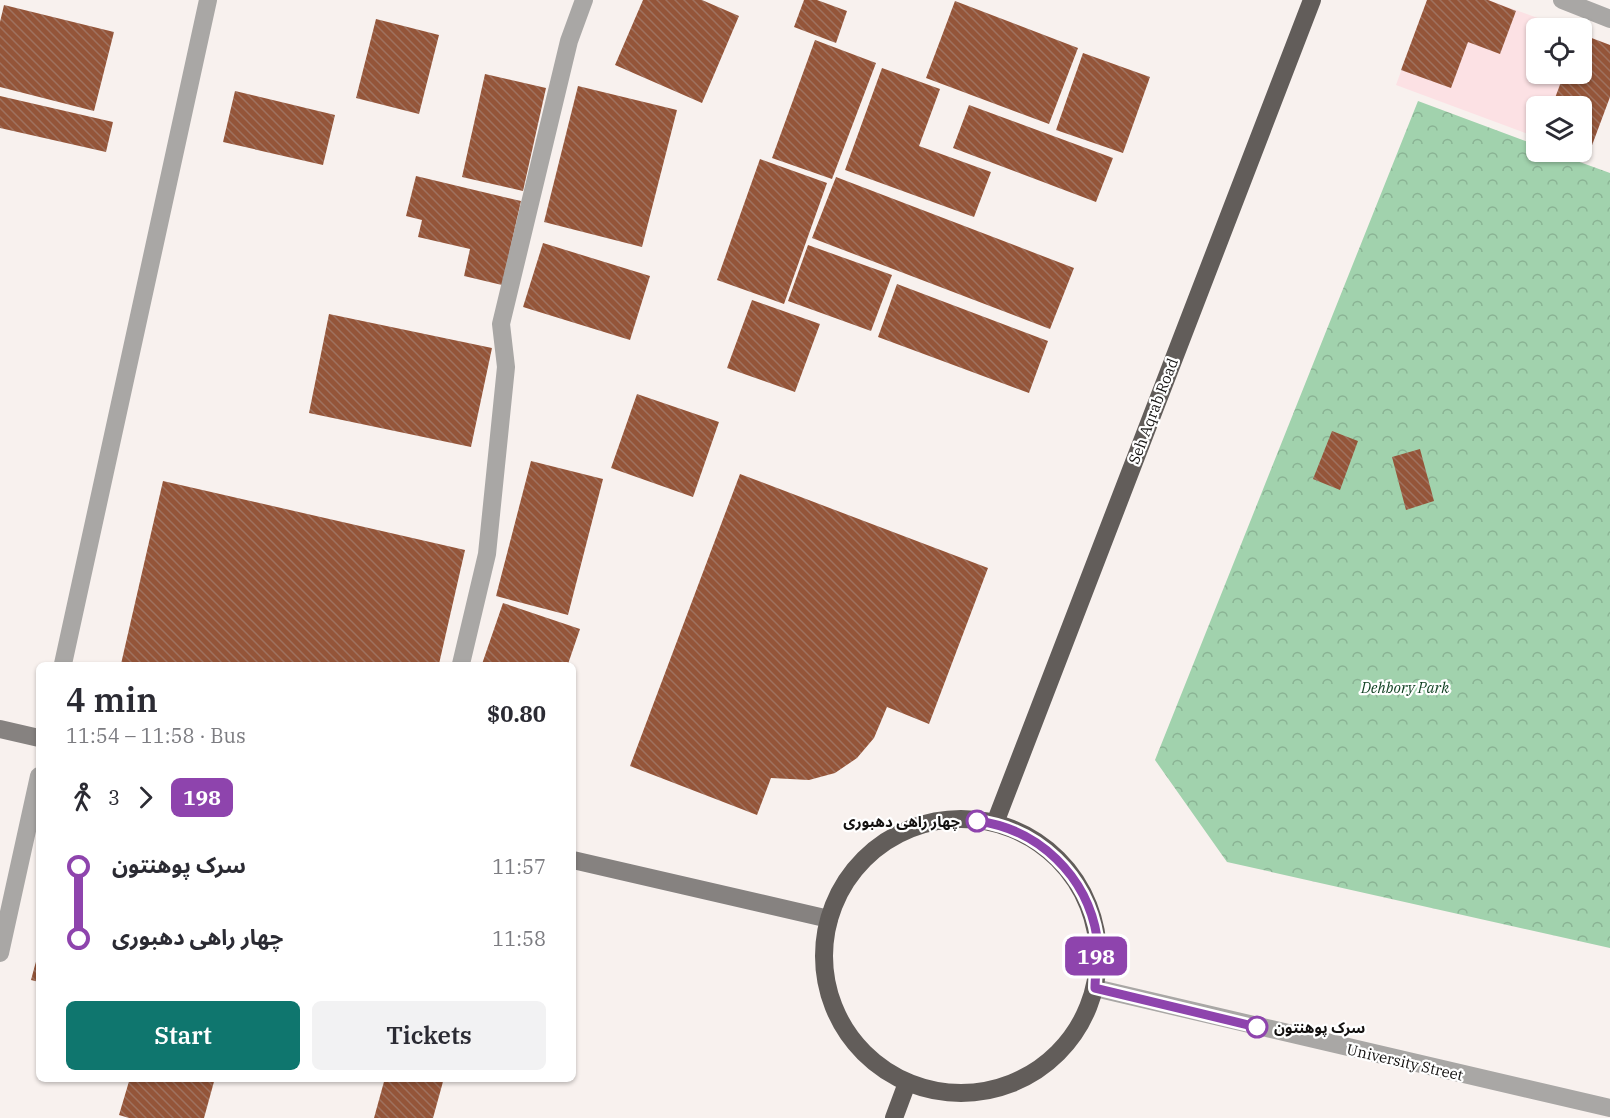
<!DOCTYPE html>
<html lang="en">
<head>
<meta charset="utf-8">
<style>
	:root { --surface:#fff; --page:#f2f2f3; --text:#2b2b33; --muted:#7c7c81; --accent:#0f766e }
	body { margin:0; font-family:"IBM Plex Serif","Noto Sans Arabic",serif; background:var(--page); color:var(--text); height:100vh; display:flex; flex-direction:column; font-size:22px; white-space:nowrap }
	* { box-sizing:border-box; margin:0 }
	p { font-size:20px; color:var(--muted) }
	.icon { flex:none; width:33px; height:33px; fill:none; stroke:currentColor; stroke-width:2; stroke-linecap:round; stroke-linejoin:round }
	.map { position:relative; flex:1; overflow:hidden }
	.sheet { position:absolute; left:36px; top:662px; width:540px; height:420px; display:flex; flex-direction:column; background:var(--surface); border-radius:9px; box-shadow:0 2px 4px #0004 }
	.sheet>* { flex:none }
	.badge { padding:0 12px; border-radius:9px; font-size:21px; line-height:39px }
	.buttons { position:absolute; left:1526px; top:18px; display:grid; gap:12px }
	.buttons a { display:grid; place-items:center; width:66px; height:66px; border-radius:9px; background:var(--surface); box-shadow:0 2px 4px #0004; font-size:30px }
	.map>.badge { position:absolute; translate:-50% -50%; box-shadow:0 0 0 3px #fff }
	.legs { display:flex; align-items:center; gap:9px; height:66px; padding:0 30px; font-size:20px }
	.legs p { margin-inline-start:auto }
	.summary { display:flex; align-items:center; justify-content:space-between; height:102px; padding:0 30px }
	h1 { font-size:33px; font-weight:600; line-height:45px }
	.cta { display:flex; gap:12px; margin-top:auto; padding:12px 30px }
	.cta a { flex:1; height:69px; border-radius:9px; background:var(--accent); color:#fff; font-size:24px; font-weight:600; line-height:69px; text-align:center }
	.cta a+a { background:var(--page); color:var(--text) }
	ul { padding:0 30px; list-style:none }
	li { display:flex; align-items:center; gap:21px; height:72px; font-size:22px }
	li i { display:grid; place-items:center; width:9px; height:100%; margin:0 8px; background:currentColor }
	li i::after { content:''; width:15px; height:15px; margin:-8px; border:4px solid; border-radius:50%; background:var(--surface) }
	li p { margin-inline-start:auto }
	li:first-child i { background:linear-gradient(#0000 50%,currentColor 0) }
	li:last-child i { background:linear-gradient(currentColor 50%,#0000 0) }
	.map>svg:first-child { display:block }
</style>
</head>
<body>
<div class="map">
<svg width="1610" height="1118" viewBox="0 0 1610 1118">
	<defs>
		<pattern id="park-crowns" width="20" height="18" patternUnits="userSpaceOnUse" patternTransform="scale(1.5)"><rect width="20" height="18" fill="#a1d2ad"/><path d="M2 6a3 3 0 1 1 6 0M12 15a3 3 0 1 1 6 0" fill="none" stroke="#8ab394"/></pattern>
		<pattern id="building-back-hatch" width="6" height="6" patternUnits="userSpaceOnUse" patternTransform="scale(1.5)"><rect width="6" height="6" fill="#945539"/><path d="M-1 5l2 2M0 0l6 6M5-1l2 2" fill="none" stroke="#9f725f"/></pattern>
	</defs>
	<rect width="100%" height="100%" fill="#f8f1ee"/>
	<!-- medical -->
	<path fill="#fce1e4" d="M1427,0H1488L1565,28H1536V74H1581V34L1610,45V97L1588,156L1577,152H1581V106H1536V137L1396,85Z"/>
	<!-- park -->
	<path fill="url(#park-crowns)" d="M1418,101L1536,145V152H1552L1610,173V948L1227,862L1155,760Z"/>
	<!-- building -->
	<path fill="url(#building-back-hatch)" d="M643,0H702L739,16L702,103L615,65Z
		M804,0H817L847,11L836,43L794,27Z
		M1427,0H1488L1516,11L1500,54L1468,42L1451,88L1401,70Z
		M955,1L1078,48L1049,124L926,78Z
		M4,5L114,32L94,111L0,87V22Z
		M376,19L439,35L419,114L356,98Z
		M1581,34L1610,45V97L1588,156L1581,153V106H1552L1564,74H1581Z
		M815,40L876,63L832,179L772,158Z
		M1083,53L1150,77L1123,153L1056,130Z
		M882,68L940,89L919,146L991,172L974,217L845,170Z
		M485,74L546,88L523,191L462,177Z
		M578,86L677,110L642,247L544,222Z
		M235,91L335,115L323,165L223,142Z
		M0,96L113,122L106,152L0,128Z
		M969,105L1113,158L1096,202L953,148Z
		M760,159L827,183L784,304L717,280Z
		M416,176L521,201L502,285L464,276L470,249L418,237L422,220L406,216Z
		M836,177L1074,268L1050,329L812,238Z
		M543,243L650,276L630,340L523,307Z
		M808,245L892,275L871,331L788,301Z
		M897,284L1048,341L1029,393L878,337Z
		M752,300L820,324L795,392L727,368Z
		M329,314L492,348L471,447L309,413Z
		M637,394L719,422L693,497L611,468Z
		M1332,431L1358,441L1340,490L1313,479Z
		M1420,449L1434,501L1406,510L1392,457Z
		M531,461L603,479L568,615L496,596Z
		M740,474L988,568L929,724L887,707L874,738L857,758L835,773L809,780L771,778L757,815L630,766Z
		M163,481L465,550L439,664H121Z
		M503,603L580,629L568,664H482Z
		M38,954H39V982L31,980Z
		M130,1078H215L204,1118H129L119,1115Z
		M385,1078H444L433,1118H374Z"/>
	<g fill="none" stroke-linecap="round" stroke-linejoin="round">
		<!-- minor -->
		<path stroke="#a9a7a5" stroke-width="18" d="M1562,0L1610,19
			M63,664L208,0
			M461,664L487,554L506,367L501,324L569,41L584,0
			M0,953L39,776"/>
		<!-- tertiary -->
		<path stroke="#a9a7a5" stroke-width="18" d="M1095,988L1610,1108"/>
		<!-- secondary -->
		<path stroke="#868280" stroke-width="18" d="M0,729L39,738
			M573,860L829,919"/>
		<!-- trunk -->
		<path stroke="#625d5a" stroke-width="18" d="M824 956a137 137 0 1 1 274 0a137 137 0 1 1-274 0Z
			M995,823L1312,0
			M894,1118L907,1083"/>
	</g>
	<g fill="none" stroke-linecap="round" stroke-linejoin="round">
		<!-- line-1 casing -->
		<g stroke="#fff" stroke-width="14">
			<path id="line-1" d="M977,821C1039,829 1087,876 1097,937C1099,953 1095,972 1095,988L1257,1027"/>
		</g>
		<!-- line-1 -->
		<use href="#line-1" stroke="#8e44ad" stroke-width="9"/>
	</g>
	<!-- markers -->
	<g fill="#fff" stroke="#8e44ad" stroke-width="3">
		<circle cx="977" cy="821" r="10"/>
		<circle cx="1257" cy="1027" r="10"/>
	</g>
	<g text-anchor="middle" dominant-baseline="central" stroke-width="4.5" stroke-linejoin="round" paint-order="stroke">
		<!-- street labels -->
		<g font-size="15" fill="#12100f" stroke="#fff">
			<text transform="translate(1153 411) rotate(-69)">Seh Aqrab Road</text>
			<text transform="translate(1405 1062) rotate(13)">University Street</text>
		</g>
		<!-- park labels -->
		<g font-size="15" font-style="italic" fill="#0e3f20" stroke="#fff">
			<text x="1405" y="687">Dehbory Park</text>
		</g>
		<!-- stop labels -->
		<g font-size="15" font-weight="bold" fill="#12100f" stroke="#fff" text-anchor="end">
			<text x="960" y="821">چهار راهی دهبوری</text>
			<text x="1274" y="1027" text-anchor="start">سرک پوهنتون</text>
		</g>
	</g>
</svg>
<div class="buttons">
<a><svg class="icon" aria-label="locate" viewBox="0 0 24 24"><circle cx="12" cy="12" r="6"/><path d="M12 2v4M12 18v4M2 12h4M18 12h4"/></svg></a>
<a><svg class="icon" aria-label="layers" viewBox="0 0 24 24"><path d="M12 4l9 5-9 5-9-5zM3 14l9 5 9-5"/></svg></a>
</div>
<b class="badge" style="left:1096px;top:956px;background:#8e44ad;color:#fff">198</b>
<section class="sheet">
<div class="summary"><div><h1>4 min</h1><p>11:54 – 11:58 · Bus</p></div><b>$0.80</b></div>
<div class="legs"><svg class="icon" aria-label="walk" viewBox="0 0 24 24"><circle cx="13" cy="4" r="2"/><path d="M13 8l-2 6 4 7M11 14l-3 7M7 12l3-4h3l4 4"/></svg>3<svg class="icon" aria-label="forward" viewBox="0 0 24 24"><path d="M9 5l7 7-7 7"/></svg><b class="badge" style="background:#8e44ad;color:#fff">198</b></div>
<ul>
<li><i style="color:#8e44ad"></i><b>سرک پوهنتون</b><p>11:57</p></li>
<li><i style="color:#8e44ad"></i><b>چهار راهی دهبوری</b><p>11:58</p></li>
</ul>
<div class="cta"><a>Start</a><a>Tickets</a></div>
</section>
</div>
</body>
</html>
